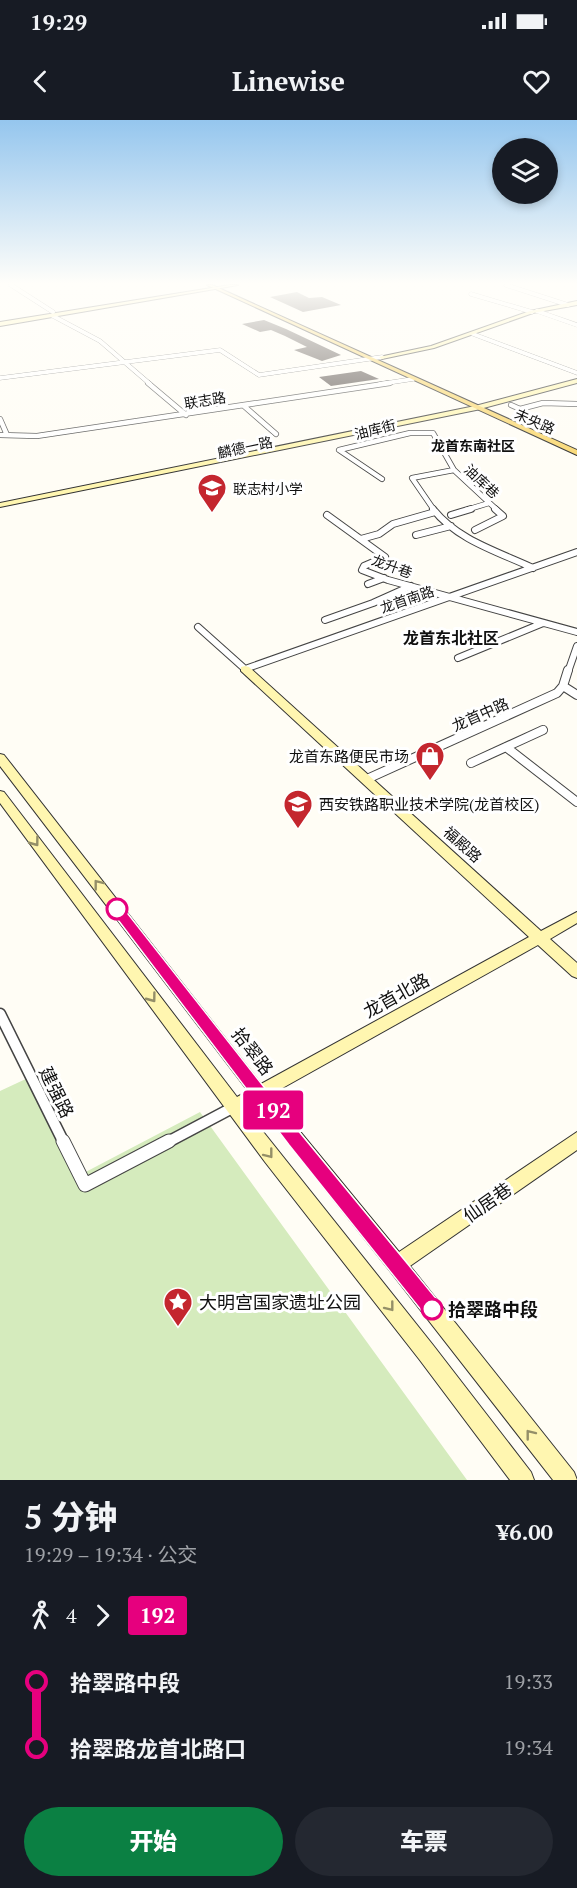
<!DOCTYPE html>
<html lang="zh">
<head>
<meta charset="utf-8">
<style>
	:root { --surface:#171b24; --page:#242831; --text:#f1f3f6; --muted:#9ea1a6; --accent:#0b8043 }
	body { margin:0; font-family:"PT Serif","Noto Sans SC",serif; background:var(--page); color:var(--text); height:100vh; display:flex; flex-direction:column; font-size:22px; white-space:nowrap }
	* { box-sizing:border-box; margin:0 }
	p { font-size:20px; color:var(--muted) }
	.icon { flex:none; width:33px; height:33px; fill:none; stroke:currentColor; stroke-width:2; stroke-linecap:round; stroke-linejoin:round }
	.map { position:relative; height:1360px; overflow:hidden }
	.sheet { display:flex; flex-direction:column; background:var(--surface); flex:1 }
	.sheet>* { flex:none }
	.badge { padding:0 12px; border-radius:4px; font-size:21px; line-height:39px }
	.tools { position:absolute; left:492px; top:18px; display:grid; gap:12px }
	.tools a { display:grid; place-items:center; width:66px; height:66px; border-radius:50%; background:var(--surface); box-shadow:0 3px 9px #0003; font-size:30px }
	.map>.badge { position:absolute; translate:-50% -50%; box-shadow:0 0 0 3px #fff }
	.legs { display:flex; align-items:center; gap:9px; height:66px; padding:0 24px; font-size:20px }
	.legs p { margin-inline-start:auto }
	.summary { display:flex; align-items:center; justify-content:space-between; height:102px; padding:0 24px }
	h1 { font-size:33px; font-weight:800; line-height:45px }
	.primary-button { display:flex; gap:12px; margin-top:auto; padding:12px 24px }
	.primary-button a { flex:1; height:69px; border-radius:36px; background:var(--accent); color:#fff; font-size:24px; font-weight:800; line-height:69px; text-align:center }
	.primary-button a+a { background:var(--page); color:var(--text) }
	ul { padding:0 24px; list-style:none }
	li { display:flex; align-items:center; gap:21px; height:66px; font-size:22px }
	li i { display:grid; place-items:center; width:9px; height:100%; margin:0 8px; background:currentColor }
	li i::after { content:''; width:15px; height:15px; margin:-8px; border:4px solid; border-radius:50%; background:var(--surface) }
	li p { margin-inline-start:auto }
	li:first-child i { background:linear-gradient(#0000 50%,currentColor 0) }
	li:last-child i { background:linear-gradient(currentColor 50%,#0000 0) }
	.status { display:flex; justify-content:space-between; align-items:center; height:42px; padding:0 30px; background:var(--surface); direction:ltr }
	.status svg { height:16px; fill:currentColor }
	header { display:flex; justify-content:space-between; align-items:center; height:78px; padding:0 24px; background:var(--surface); font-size:27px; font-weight:800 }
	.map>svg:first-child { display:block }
</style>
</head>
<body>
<div class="status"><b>19:29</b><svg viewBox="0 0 49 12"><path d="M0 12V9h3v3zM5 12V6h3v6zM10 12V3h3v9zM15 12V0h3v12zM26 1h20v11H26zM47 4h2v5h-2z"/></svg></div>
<header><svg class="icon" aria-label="back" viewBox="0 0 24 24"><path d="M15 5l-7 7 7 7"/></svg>Linewise<svg class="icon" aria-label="heart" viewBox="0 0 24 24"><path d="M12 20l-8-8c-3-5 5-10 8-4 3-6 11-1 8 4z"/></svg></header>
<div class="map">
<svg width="577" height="1360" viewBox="0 0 577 1360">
	<rect width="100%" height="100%" fill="#fffdf5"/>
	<!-- green -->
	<path fill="#d5ebbd" d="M30,957L78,1056L200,992L467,1360H0V971Z"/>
	<!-- building -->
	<path fill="#5a524d" d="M297,172L309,178L322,177L341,185L303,192L270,177Z
		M264,200L286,209L341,235L322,241L317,239L294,230L307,227L285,216L271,210L260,212L242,204Z
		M361,251L379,259L331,266L319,257Z"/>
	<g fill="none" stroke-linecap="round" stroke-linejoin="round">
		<!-- street-far5 casing -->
		<g stroke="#444" stroke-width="4.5">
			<path id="street-far5" d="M11,165L53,192
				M506,165L568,185
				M471,174L532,192
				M537,191L577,205
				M53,196L100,221L150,264
				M473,214L577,253
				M0,258L220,230L259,255L382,237
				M380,264L413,259"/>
		</g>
		<!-- street-far4 casing -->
		<g stroke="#444" stroke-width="6">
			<path id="street-far4" d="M148,263L186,295
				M511,285L520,289L543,283L577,284
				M244,286L276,314
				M0,299L7,315
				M0,315L37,316L390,263
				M382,359L339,330L410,313H433L454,350L497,390
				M434,390L412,358L454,350
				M466,390L489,383"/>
		</g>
		<!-- street-far3 casing -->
		<g stroke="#444" stroke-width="8">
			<path id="street-far3" d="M433,389C457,420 499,432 533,448
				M327,395L385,437L364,446L362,450L388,460L577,512
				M451,395L471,389
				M475,410L503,396L495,389
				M416,415L451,406
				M361,419L379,414L393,404L435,392
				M368,464L384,458
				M325,500L373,483L411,466
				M198,507L245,549L577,432
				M458,538L543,503
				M568,552L577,526"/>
		</g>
		<!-- street-far2 casing -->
		<g stroke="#444" stroke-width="10">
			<path id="street-far2" d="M563,566L577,575
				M506,627L577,682
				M471,643L543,610
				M367,659L557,573L563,566L568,550"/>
		</g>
		<!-- street-far1 casing -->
		<g stroke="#444" stroke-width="13">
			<path id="street-far1" d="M0,894L64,1023
				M166,1023L234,987"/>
		</g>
		<!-- street casing -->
		<g stroke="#444" stroke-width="15">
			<path id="street" d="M63,1021L85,1065L169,1021"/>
		</g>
		<!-- secondary casing -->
		<g stroke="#333" stroke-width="2">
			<path id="secondary" d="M230,165H238L0,206V202Z
				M577,181V185L533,193L434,228L382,239L379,237L431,226L530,191Z
				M577,259V263L476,290L0,387V383L475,286Z
				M245,546L249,547L541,811L577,792V803L550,819L577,843V858L572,856L538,825L270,975L399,1132L577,1012V1030L410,1146L574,1352L577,1360H553L390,1151L257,983L245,989L433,1225L531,1352L534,1360H510L419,1239L265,1042L0,683V671L4,672L237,977L248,971L0,646V634L4,635L261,964L529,817L241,551V547Z"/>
		</g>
		<!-- primary casing -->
		<g stroke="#222" stroke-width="2">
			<path id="primary" d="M207,165H212L577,330V335Z"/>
		</g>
		<!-- street-far5 -->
		<use href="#street-far5" stroke="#fff" stroke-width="4"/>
		<!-- street-far4 -->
		<use href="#street-far4" stroke="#fff" stroke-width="4.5"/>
		<!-- street-far3 -->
		<use href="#street-far3" stroke="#fff" stroke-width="6"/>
		<!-- street-far2 -->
		<use href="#street-far2" stroke="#fff" stroke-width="8"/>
		<!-- street-far1 -->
		<use href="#street-far1" stroke="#fff" stroke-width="10"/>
		<!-- street -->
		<use href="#street" stroke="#fff" stroke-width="13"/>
		<!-- secondary -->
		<use href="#secondary" fill="#fff6b0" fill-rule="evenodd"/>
		<!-- primary -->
		<use href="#primary" fill="#f9d66b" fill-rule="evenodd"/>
	</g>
	<!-- one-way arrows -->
	<defs><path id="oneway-chevron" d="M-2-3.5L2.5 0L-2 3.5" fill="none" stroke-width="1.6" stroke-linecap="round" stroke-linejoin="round" transform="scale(1.5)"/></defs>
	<g stroke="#948f68">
		<use href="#oneway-chevron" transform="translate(35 722) rotate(53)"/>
		<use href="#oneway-chevron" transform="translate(98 764) rotate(-128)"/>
		<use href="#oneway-chevron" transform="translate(152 878) rotate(53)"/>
		<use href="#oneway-chevron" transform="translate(269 1034) rotate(52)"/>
		<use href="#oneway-chevron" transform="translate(390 1187) rotate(52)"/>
		<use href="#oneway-chevron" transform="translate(530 1314) rotate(-128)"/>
	</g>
	<!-- sky -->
	<linearGradient id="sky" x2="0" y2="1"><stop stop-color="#95c6ee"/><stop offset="0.46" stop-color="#fffefa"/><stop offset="1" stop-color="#fffefa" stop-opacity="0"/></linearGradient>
	<rect width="577" height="355" fill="url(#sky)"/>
	<!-- line-1 -->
	<path fill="#e6007e" stroke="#fff" stroke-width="1.5" d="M117,784L121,785L301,1014L439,1182L441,1189L439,1195L432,1198L425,1195L289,1025L112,792L110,789L112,785Z"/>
	<!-- icons -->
	<defs>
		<g id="school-pin" transform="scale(1.5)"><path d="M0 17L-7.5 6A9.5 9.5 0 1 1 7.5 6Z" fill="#c4262e" stroke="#fff"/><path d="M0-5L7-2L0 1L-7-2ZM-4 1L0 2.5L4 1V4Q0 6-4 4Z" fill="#fff"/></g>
		<g id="shop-pin" transform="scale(1.5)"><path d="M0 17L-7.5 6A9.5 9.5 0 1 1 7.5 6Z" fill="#c4262e" stroke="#fff"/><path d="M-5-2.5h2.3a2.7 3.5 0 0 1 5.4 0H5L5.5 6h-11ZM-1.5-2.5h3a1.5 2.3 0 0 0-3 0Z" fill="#fff"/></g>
		<g id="university-pin" transform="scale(1.5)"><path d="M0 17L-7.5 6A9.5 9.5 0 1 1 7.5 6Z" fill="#c4262e" stroke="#fff"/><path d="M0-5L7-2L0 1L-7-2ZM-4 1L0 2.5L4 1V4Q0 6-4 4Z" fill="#fff"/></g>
		<g id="sight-pin" transform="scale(1.5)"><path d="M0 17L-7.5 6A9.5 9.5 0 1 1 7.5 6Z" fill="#c4262e" stroke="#fff"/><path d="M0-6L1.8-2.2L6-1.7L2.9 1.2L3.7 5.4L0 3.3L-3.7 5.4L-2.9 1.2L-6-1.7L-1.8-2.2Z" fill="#fff"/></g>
	</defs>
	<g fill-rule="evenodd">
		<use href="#school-pin" x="212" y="368"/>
		<use href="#shop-pin" x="430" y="636"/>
		<use href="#university-pin" x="298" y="684"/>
		<use href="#sight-pin" x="178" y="1182"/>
	</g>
	<!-- markers -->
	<g fill="#fff" stroke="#e6007e" stroke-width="3">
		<circle cx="117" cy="789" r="10"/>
		<circle cx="432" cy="1189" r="10"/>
	</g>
	<g text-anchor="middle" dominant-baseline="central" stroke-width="6" stroke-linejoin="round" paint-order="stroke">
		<!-- far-street labels -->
		<g font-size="14" fill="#111" stroke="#fff">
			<text transform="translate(205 280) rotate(-9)">联志路</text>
			<text transform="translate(535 301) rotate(24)">未央路</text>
			<text transform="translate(375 309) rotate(-14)">油库街</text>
			<text transform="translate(245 327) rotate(-12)">麟德一路</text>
			<text transform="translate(482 361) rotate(43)">油库巷</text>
			<text transform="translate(392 446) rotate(20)">龙升巷</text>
			<text transform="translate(407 479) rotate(-19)">龙首南路</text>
		</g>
		<!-- far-neighbourhood labels -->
		<g font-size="14" font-weight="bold" fill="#111" stroke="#fff">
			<text x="473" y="325">龙首东南社区</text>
		</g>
		<!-- far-poi labels -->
		<g font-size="14" fill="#111" stroke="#fff" text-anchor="start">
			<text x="233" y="368">联志村小学</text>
		</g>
		<!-- street labels -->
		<g font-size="15" fill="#111" stroke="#fff">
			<text transform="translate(480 594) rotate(-24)">龙首中路</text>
			<text transform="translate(463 724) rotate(42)">福殿路</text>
		</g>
		<!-- poi labels -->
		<g font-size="15" fill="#111" stroke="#fff" text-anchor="end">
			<text x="409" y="636">龙首东路便民市场</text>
			<text x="319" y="684" text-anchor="start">西安铁路职业技术学院(龙首校区)</text>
		</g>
		<!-- neighbourhood labels -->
		<g font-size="16" font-weight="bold" fill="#111" stroke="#fff">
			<text x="451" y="518">龙首东北社区</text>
		</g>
		<!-- near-street labels -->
		<g font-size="18" fill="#111" stroke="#fff">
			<text transform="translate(396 875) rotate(-29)">龙首北路</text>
			<text transform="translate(253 931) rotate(52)">拾翠路</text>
			<text transform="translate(57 972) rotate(64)">建强路</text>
			<text transform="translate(487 1082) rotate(-35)">仙居巷</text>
		</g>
		<!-- near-poi labels -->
		<g font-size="18" fill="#111" stroke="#fff" text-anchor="start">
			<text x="199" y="1182">大明宫国家遗址公园</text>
		</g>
		<!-- near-stop labels -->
		<g font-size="18" font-weight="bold" fill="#111" stroke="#fff" text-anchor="start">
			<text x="448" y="1189">拾翠路中段</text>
		</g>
	</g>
</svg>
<div class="tools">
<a><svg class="icon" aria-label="layers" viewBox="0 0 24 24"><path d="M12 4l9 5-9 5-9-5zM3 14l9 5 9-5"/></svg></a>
</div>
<b class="badge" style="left:273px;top:990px;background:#e6007e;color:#fff">192</b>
</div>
<section class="sheet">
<div class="summary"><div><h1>5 分钟</h1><p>19:29 – 19:34 · 公交</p></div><b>¥6.00</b></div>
<div class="legs"><svg class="icon" aria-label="walk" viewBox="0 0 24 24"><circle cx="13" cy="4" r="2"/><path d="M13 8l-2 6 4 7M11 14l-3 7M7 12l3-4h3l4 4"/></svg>4<svg class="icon" aria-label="forward" viewBox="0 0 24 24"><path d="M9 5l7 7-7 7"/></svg><b class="badge" style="background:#e6007e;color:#fff">192</b></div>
<ul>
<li><i style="color:#e6007e"></i><b>拾翠路中段</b><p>19:33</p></li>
<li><i style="color:#e6007e"></i><b>拾翠路龙首北路口</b><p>19:34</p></li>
</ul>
<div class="primary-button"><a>开始</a><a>车票</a></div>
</section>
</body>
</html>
